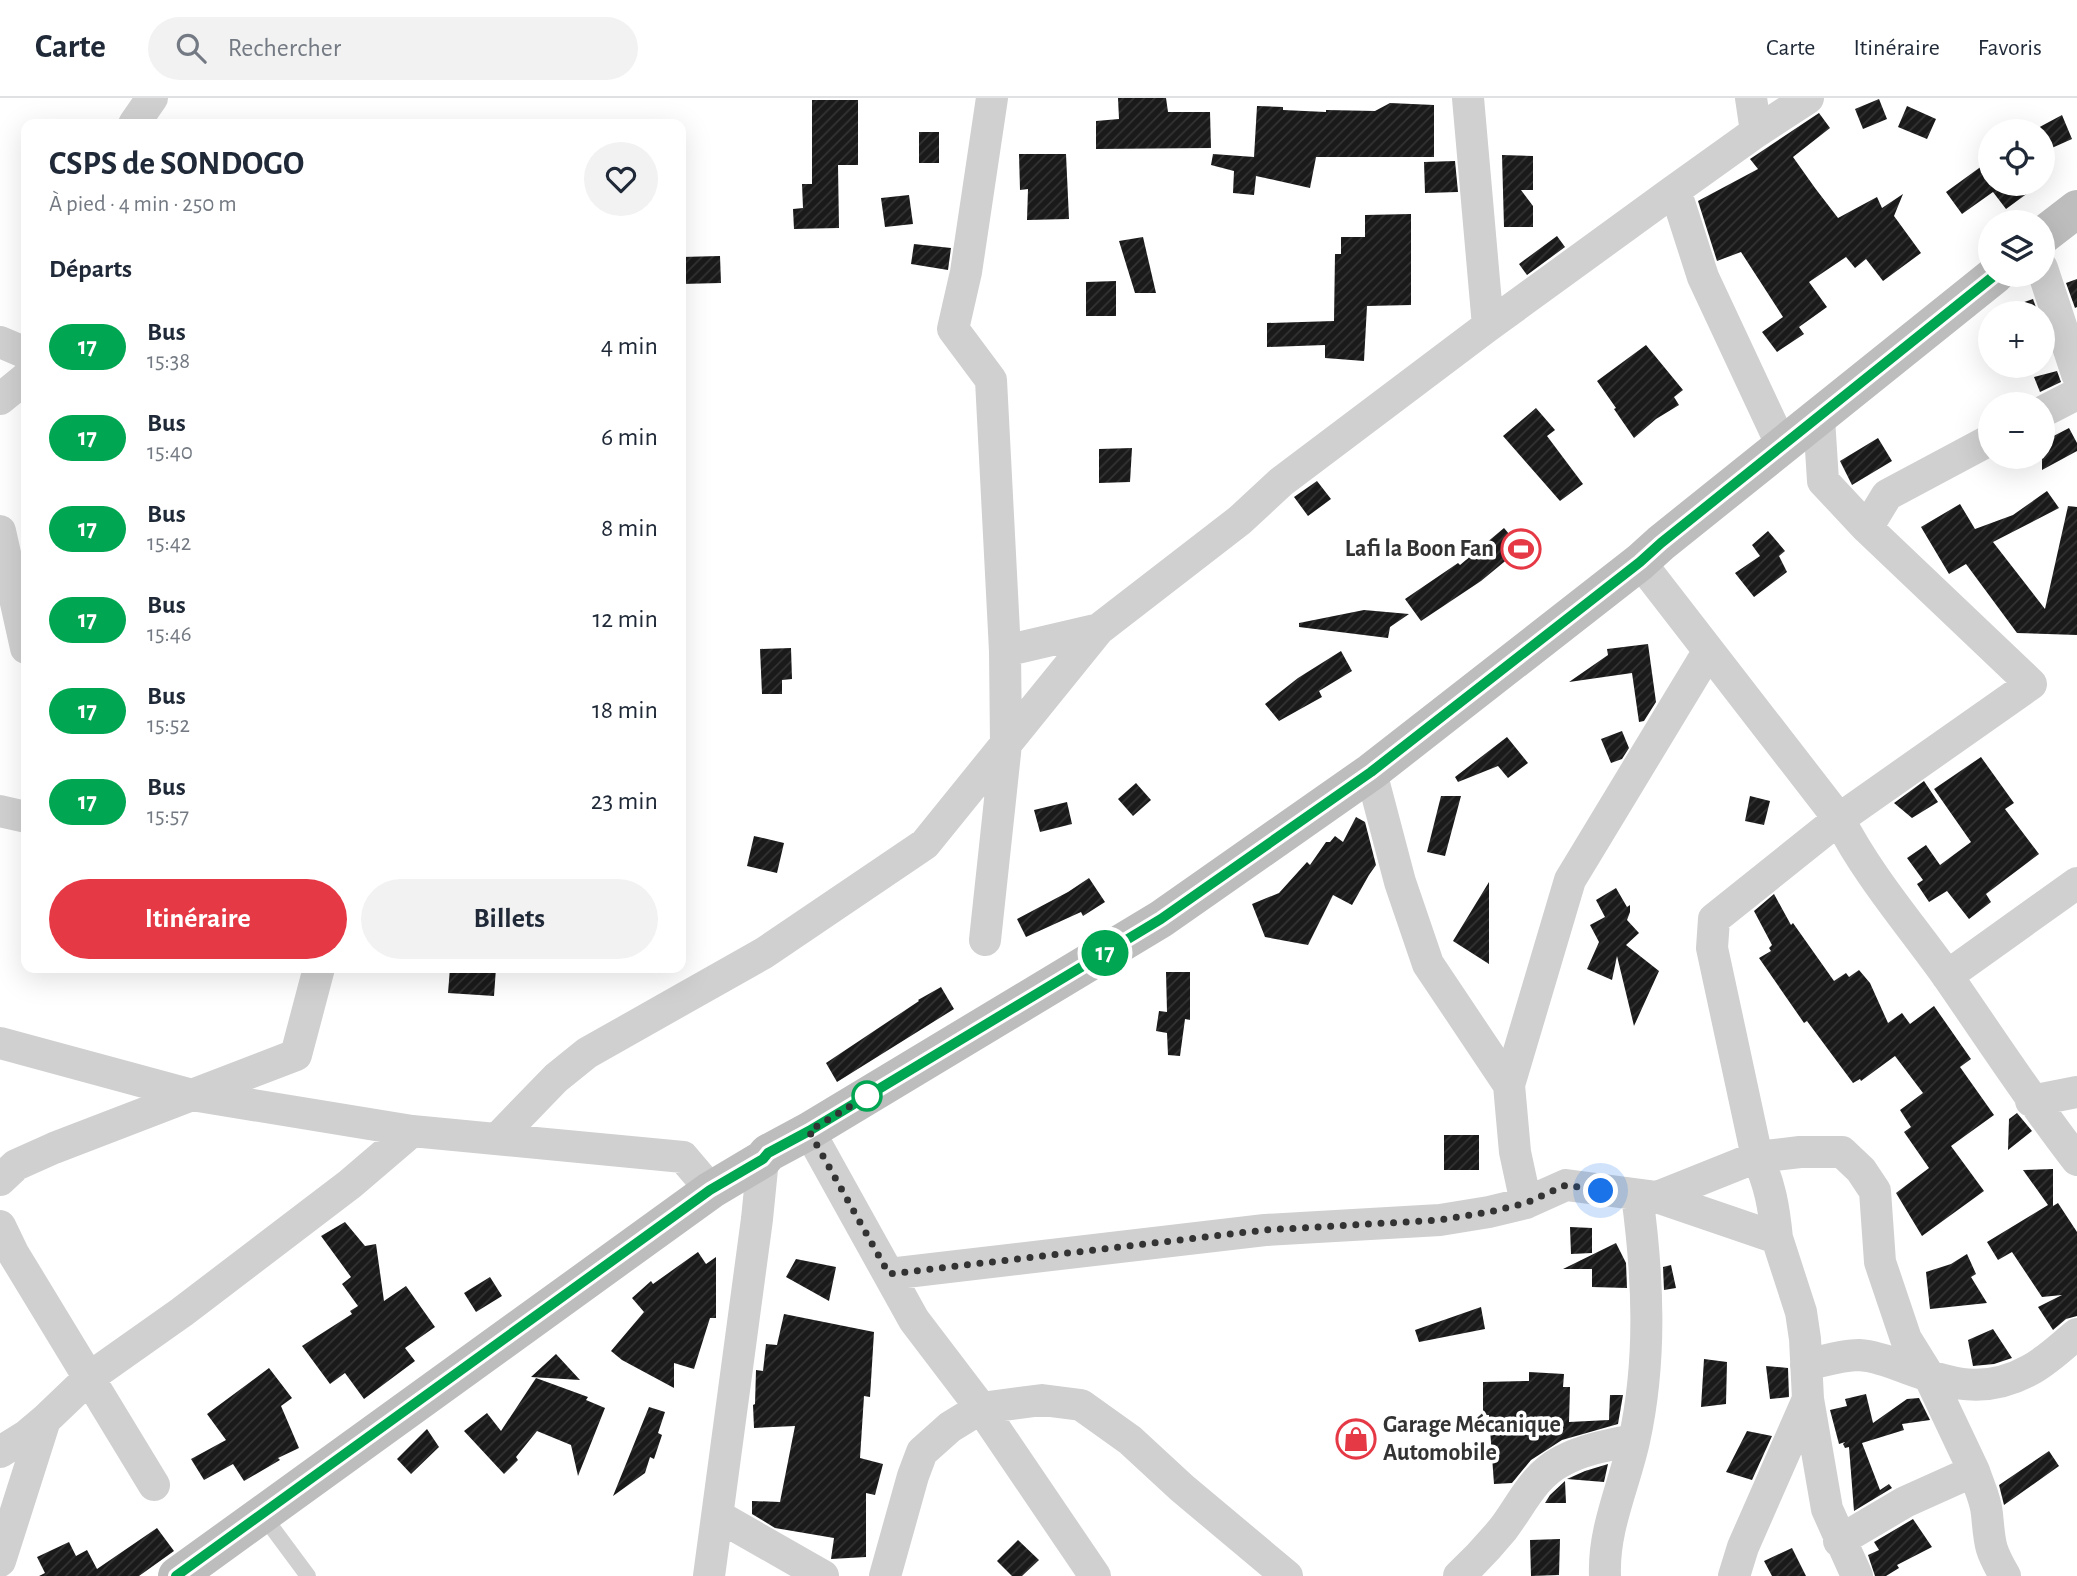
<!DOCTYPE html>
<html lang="fr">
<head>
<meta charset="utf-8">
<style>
	:root { --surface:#fff; --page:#f2f2f3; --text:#1f2937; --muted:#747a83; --line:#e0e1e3; --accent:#e63946 }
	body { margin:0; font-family:"Alegreya Sans",sans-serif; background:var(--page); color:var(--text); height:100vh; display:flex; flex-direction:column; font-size:26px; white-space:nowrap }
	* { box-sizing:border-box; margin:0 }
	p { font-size:23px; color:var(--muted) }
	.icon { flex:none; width:38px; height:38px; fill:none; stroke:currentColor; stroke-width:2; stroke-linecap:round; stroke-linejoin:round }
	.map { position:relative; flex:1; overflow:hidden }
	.panel { position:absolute; left:21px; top:21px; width:665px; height:854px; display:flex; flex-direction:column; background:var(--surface); border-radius:14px; box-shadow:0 7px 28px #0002 }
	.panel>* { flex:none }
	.badge { padding:0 14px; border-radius:23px; font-size:24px; line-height:46px }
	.tools { position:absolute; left:1978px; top:21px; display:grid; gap:14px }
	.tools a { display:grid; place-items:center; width:77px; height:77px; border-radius:50%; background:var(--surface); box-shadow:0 7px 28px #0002; font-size:35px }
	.you { position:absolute; width:35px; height:35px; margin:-18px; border:5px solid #fff; border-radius:50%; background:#1a73e8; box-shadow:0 0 0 10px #1a73e833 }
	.map>.badge { position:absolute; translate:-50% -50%; box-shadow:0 0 0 4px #fff }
	h2 { padding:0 28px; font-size:26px; line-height:63px }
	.round { display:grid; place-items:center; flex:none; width:74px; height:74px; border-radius:37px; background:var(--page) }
	.headline { display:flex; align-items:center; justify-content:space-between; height:119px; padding:0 28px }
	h1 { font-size:33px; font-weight:700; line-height:52px }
	.cta { display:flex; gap:14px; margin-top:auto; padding:14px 28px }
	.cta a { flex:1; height:80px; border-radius:42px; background:var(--accent); color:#fff; font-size:28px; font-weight:700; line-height:80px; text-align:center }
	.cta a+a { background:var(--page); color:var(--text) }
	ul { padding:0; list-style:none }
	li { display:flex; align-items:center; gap:21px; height:91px; padding:0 28px }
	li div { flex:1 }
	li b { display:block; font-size:26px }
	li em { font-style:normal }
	li .badge { min-width:77px; font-weight:700; text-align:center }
	header { display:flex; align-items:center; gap:42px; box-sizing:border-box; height:98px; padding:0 35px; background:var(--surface); border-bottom:2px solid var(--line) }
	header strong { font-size:33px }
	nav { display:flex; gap:38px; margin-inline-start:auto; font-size:24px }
	.search { width:490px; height:63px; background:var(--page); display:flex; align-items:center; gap:18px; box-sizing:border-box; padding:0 24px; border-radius:38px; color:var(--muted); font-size:26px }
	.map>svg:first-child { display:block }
</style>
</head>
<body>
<header>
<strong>Carte</strong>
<div class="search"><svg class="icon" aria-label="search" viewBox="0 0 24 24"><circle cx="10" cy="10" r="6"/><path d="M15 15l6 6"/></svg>Rechercher</div>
<nav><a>Carte</a><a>Itinéraire</a><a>Favoris</a></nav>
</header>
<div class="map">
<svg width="2077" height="1478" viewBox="0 0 2077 1478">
	<defs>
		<pattern id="building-hatch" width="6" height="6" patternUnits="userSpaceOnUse" patternTransform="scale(1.75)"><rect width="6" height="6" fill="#1a1a1a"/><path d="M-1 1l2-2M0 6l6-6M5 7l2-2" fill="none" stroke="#333"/></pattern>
	</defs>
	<rect width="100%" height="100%" fill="#fff"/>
	<!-- building -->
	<path fill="url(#building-hatch)" d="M1118,0H1166L1168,14H1210L1211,50L1096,51V23L1119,21Z
		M1879,1L1887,21L1863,31L1855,11Z
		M812,2H858V67H838L839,130L794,131L793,111L803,110L802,86H812Z
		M1390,5L1434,7V59H1316L1310,90L1256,78L1254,97L1233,95L1234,73L1211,67L1213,56L1254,59L1257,8L1283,9V12L1326,14V12L1375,13Z
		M1907,8L1936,21L1927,41L1898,29Z
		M1819,15L1830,30L1793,59L1815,90L1838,120L1877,99L1882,110L1903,96L1894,118L1921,155L1883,183L1866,161L1855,170L1846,159L1809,184L1827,209L1799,229L1804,236L1777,254L1762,234L1783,219L1741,154L1717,163L1698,103L1758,71L1750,61Z
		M2062,17L2072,41L2045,53L2042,48V33L2034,32Z
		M919,34H939V65H919Z
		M1019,56H1066L1069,121L1027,122L1028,91L1020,92Z
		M1502,57L1533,58V92H1521L1533,108V129H1504Z
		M1455,63L1458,94L1425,95L1424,64Z
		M1986,65L1990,69V86H2040L2006,111L1993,94L1962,116L1946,94Z
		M909,97L913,126L885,129L881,100Z
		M1411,116V207L1367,208L1364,263L1325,260V247L1267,249V225L1334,223L1335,156H1341V139H1365V117Z
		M1557,138L1565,149L1527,177L1519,166Z
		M1143,139L1156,195H1135L1119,143Z
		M914,146L951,150L948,172L911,166Z
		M720,158L721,185L681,186V159Z
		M2077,181V209L2075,210L2066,185Z
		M1116,183V218H1086V184Z
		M2033,201L2038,215H2001V212Z
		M1646,247L1683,292L1674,299L1679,307L1656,321L1634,340L1614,311L1616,310L1597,283Z
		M2057,273L2061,284L2040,294L2034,279Z
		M1536,310L1555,332L1547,338L1583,386L1560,403L1503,338Z
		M2069,330L2077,345V353L2042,372V344Z
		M1878,340L1892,363L1852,387L1840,363Z
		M1132,350L1130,384L1099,385V351Z
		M1317,383L1331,401L1308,418L1294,399Z
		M2047,393L2059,410L1993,444L2045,511L2068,408L2077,409V537L2017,535L1966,466L1949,476L1921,429L1960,406L1975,431L2013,417Z
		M1504,430L1521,450L1481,483L1421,523L1405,501L1458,465L1460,467Z
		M1768,433L1785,453L1779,458L1787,474L1754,499L1735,475L1760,458L1752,447Z
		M1364,512L1409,516L1390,529L1388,540L1299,529V525Z
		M1648,546L1656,604L1644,623L1639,624L1632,575L1569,584L1608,557L1607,551Z
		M791,550L792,581L782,582V596H762L760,551Z
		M1341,553L1352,573L1319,593L1322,599L1279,623L1265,606L1298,580Z
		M1622,633L1629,650L1622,661L1611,665L1601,641Z
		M1507,639L1528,665L1508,680L1498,668L1458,684L1455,679Z
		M1981,659L2014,705L2005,711L2039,756L1986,796L1991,804L1969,821L1947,793L1929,804L1917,786L1923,782L1907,760L1926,747L1940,767L1971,744L1934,691Z
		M1924,683L1938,704L1912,720L1894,705Z
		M1136,685L1151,702L1133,718L1118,701Z
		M1441,698H1461L1445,758L1427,754Z
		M1750,698L1770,703L1764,727L1745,723Z
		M1067,704L1072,726L1040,734L1034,712Z
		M1356,719L1365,724L1376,767L1369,777L1352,807L1333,797L1308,847L1265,839L1252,806L1279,795L1307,764L1310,767L1326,744H1330L1335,738L1343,744Z
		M754,738L784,745L777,775L747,768Z
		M1089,780L1105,804L1083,818L1081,814L1026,839L1017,821L1068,794Z
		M1489,784V866L1453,843Z
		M1616,790L1627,809L1630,807V814L1627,822L1639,835L1626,847L1659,873L1634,928L1617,858L1612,882L1587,871L1599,844L1590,827L1605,819L1596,802Z
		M1774,796L1791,827L1793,825L1834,883L1846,875L1849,879L1859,872L1870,885L1888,925L1902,915L1910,926L1934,908L1971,961L1960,969L1994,1017L1951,1048L1984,1093L1922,1138L1896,1095L1929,1070L1904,1034L1911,1029L1900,1012L1923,995L1895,958L1861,983L1860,981L1853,985L1807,923L1804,925L1759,860L1771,853L1769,850L1772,847L1754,813Z
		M450,870H496L494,898L448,895Z
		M1166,874H1190V922L1185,921L1180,958L1168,957L1167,935L1156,933L1159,913L1167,914Z
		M941,889L954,911L837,984L826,965L919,903L918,902Z
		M2017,1015L2032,1033L2008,1052L2009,1021Z
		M1444,1037H1479V1072H1444Z
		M2053,1071V1108L2058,1105L2077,1134V1218L2066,1221L2053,1232L2038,1209L2062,1197L2042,1199L2012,1154L1998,1162L1987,1144L2048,1107L2023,1072Z
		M345,1124L365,1148L376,1146L384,1203L406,1188L435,1229L405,1250L415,1263L364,1301L345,1275L330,1286L302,1248L352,1216L350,1213L358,1208L342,1186L351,1179L321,1138Z
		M1570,1129L1592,1130V1155L1571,1156Z
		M1616,1145L1626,1165L1627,1190L1592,1189V1171H1563Z
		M698,1154L706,1166L716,1159V1220H710L694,1271L674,1265V1290L622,1262L611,1253L644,1214L632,1200L651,1183L653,1186Z
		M1967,1156L1976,1176L1971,1179L1987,1205L1930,1211L1926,1174L1951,1166Z
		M796,1161L836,1169L829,1203L786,1179Z
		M1671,1167L1676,1190L1664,1192L1663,1169Z
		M490,1179L502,1198L476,1214L464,1195Z
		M1481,1209L1485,1231L1419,1244L1415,1232Z
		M784,1216L874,1234L870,1299L864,1298L860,1360L883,1366L875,1397L866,1395V1459L831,1461L834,1440L775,1430L752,1416V1403L780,1404L795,1328L754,1330L753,1307L755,1306L756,1272L763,1273L766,1246L777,1247Z
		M1993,1231L2012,1260L1994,1266L1973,1268L1968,1242Z
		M556,1256L580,1282L531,1279Z
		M1704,1261L1727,1264L1726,1306L1701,1309Z
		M1766,1268L1788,1270L1789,1299L1770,1301Z
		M269,1270L292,1300L281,1308L299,1350L278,1360L280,1362L244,1383L233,1366L204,1382L191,1361L226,1342L207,1316Z
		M1529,1274L1564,1276L1563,1289H1570L1569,1324L1609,1322L1610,1297H1623L1618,1326L1562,1342L1531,1362L1512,1385L1494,1386L1489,1317H1483V1284L1529,1283Z
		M536,1280L588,1299L586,1302L605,1310L578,1378L571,1347L537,1333L516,1359L518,1362L504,1376L464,1333L487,1315L501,1333Z
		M1866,1296L1873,1325L1907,1301L1919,1300L1930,1322L1902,1326L1904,1332L1862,1345L1880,1392L1889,1386L1892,1390L1854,1413L1849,1349L1845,1350L1843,1346L1845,1344L1839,1346L1830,1312L1847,1308L1845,1301Z
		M649,1309L665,1314L658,1335L662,1337L654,1361L650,1359L645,1375L613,1398Z
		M427,1331L439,1349L411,1376L397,1361Z
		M1747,1333L1772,1338L1752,1382L1726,1374Z
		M2049,1353L2059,1368L2004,1407L1999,1387Z
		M1608,1366L1604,1384L1567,1381L1585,1373Z
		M1565,1383L1566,1405H1545L1550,1397Z
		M1913,1421L1932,1449L1897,1467L1899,1470L1886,1478H1875L1868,1457L1879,1452L1874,1444Z
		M157,1430L174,1453L139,1478H39L45,1475L37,1459L69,1444L76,1458L87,1452L97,1471Z
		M1560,1441L1559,1477L1531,1478L1530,1442Z
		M1018,1442L1039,1462L1022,1478H1012L997,1463Z
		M1792,1450L1806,1478H1772L1764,1463Z"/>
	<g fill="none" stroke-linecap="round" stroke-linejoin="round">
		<!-- lane -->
		<path stroke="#d0d0d0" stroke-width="16" d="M262,1416L308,1478"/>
		<!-- street -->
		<path stroke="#d0d0d0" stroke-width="32" d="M1468,0L1488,228
			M1751,0L1756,34L1675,92L1703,179L1782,348
			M134,26L152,0
			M1756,34L1808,0
			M2042,170L2077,276
			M0,244L26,255
			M0,301L26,280
			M2042,314L2077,296
			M1867,430L1887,397L1990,342
			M0,433L26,550
			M1640,464L1839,721C1868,778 1911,827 1948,879C1991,941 2031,1003 2077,1062
			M1005,553L1099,531L1240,422L1281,384L1488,228L1675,92
			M1371,674L1400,784L1428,866L1509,987L1515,1054L1526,1105
			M0,713L26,719
			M985,842L1006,646L1005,553L991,282L953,231L966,174L992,0
			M1947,878L2077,785
			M0,945L192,997L412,1033L683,1059L711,1092
			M1509,987L1570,782L1708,554
			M2031,1003L2077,994
			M809,1033L914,1222L981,1310L1095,1478
			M497,1041L556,980L587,955L764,855L925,746L1099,531
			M0,1082L16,1067L54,1050L296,957L319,870
			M1657,1099L1777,1140L1801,1214L1805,1241L1808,1301L1827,1411L1857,1478
			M0,1128L13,1155L154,1387
			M1777,1140C1774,1110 1770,1085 1757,1059L1800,1054H1842L1861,1072L1875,1093L1880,1164L1906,1241L1929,1278L1974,1373L1905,1404L1839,1443
			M889,1176L1265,1132L1440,1122L1489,1114L1526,1105L1566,1087L1657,1099L1757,1059L1712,850L1714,821L1839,721L2031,586L1867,430L1823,383L1819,320
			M1806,1267C1824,1263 1841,1257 1859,1257C1875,1258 1891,1264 1906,1270C1950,1286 1985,1297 2030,1272C2047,1263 2062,1248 2077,1236
			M0,1354L26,1338L45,1322
			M1974,1373C1978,1386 1986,1402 1987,1416C1990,1447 1989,1450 2005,1478
			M718,1418L823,1478
			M0,1463L45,1322L90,1279L182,1214L350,1086L412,1033
			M709,1478L757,1121L763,1061
			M885,1478L913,1378L922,1354L950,1329L981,1310L1042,1302L1081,1307L1130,1342L1182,1390L1287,1478
			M1459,1478C1475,1463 1489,1448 1503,1431C1522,1406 1533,1378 1562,1363C1584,1351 1609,1347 1634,1342
			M1605,1478C1603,1431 1624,1388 1634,1343C1652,1262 1648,1178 1637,1097
			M1734,1478L1743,1449L1808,1301"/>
		<!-- secondary -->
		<path stroke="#bdbdbd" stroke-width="38" d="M2042,138L2077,111
			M177,1478L711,1092L763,1061L768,1055L809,1033L1161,821L1371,674L1640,464L1661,445L1995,177"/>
	</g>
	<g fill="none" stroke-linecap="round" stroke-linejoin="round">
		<!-- line casing -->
		<g stroke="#fff" stroke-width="16">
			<path id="line" d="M176,1478L710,1092L763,1061L768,1055L809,1033L1161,821L1371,674L1640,464L1661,445L1995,177"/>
		</g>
		<!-- line -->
		<use href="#line" stroke="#00a651" stroke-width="10"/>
		<!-- walk -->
		<path stroke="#333" stroke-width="7" stroke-dasharray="0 12.6" d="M867,998L869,997L809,1033L889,1176L1265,1132L1440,1122L1489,1114L1526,1105L1566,1087L1601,1093"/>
	</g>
	<!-- icons -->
	<defs>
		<g id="stadium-ring" transform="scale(2.0125)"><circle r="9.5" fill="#fff" stroke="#e63946" stroke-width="1.5"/><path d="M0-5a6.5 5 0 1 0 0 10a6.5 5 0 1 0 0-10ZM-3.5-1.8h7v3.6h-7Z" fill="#e63946"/></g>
		<g id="shop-ring" transform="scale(2.0125)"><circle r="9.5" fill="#fff" stroke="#e63946" stroke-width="1.5"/><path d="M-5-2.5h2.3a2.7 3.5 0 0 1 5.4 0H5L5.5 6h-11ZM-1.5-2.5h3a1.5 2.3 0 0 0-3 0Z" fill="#e63946"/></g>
	</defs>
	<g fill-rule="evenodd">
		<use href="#stadium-ring" x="1521" y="451"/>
		<use href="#shop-ring" x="1356" y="1341"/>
	</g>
	<!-- markers -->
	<circle fill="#fff" stroke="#00a651" stroke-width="3.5" cx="867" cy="998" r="14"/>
	<g text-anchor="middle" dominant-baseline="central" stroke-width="7" stroke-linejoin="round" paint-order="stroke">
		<!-- poi labels -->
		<g font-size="24" font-weight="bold" fill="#333" stroke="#fff" text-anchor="end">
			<text x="1494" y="451">Lafi la Boon Fan</text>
			<text x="1383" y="1327" text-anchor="start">Garage Mécanique<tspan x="1383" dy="28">Automobile</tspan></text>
		</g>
	</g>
</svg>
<div class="tools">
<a><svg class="icon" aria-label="locate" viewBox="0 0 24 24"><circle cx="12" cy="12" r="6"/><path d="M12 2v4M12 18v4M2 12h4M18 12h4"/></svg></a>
<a><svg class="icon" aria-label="layers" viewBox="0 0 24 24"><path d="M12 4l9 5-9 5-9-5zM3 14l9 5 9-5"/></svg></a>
<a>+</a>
<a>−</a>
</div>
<div class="you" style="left:1601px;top:1093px"></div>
<b class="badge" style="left:1105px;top:855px;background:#00a651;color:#fff">17</b>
<section class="panel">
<div class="headline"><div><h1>CSPS de SONDOGO</h1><p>À pied · 4 min · 250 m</p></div><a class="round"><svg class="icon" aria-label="heart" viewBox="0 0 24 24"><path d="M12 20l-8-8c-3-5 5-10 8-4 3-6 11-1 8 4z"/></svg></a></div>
<h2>Départs</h2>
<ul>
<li><span class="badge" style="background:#00a651;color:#fff">17</span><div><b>Bus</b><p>15:38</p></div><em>4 min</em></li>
<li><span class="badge" style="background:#00a651;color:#fff">17</span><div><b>Bus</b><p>15:40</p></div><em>6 min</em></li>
<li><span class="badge" style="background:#00a651;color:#fff">17</span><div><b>Bus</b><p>15:42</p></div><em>8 min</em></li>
<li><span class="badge" style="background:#00a651;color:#fff">17</span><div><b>Bus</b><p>15:46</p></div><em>12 min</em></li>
<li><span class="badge" style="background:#00a651;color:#fff">17</span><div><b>Bus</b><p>15:52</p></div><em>18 min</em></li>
<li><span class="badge" style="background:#00a651;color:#fff">17</span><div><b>Bus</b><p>15:57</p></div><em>23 min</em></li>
</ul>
<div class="cta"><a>Itinéraire</a><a>Billets</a></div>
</section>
</div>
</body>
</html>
